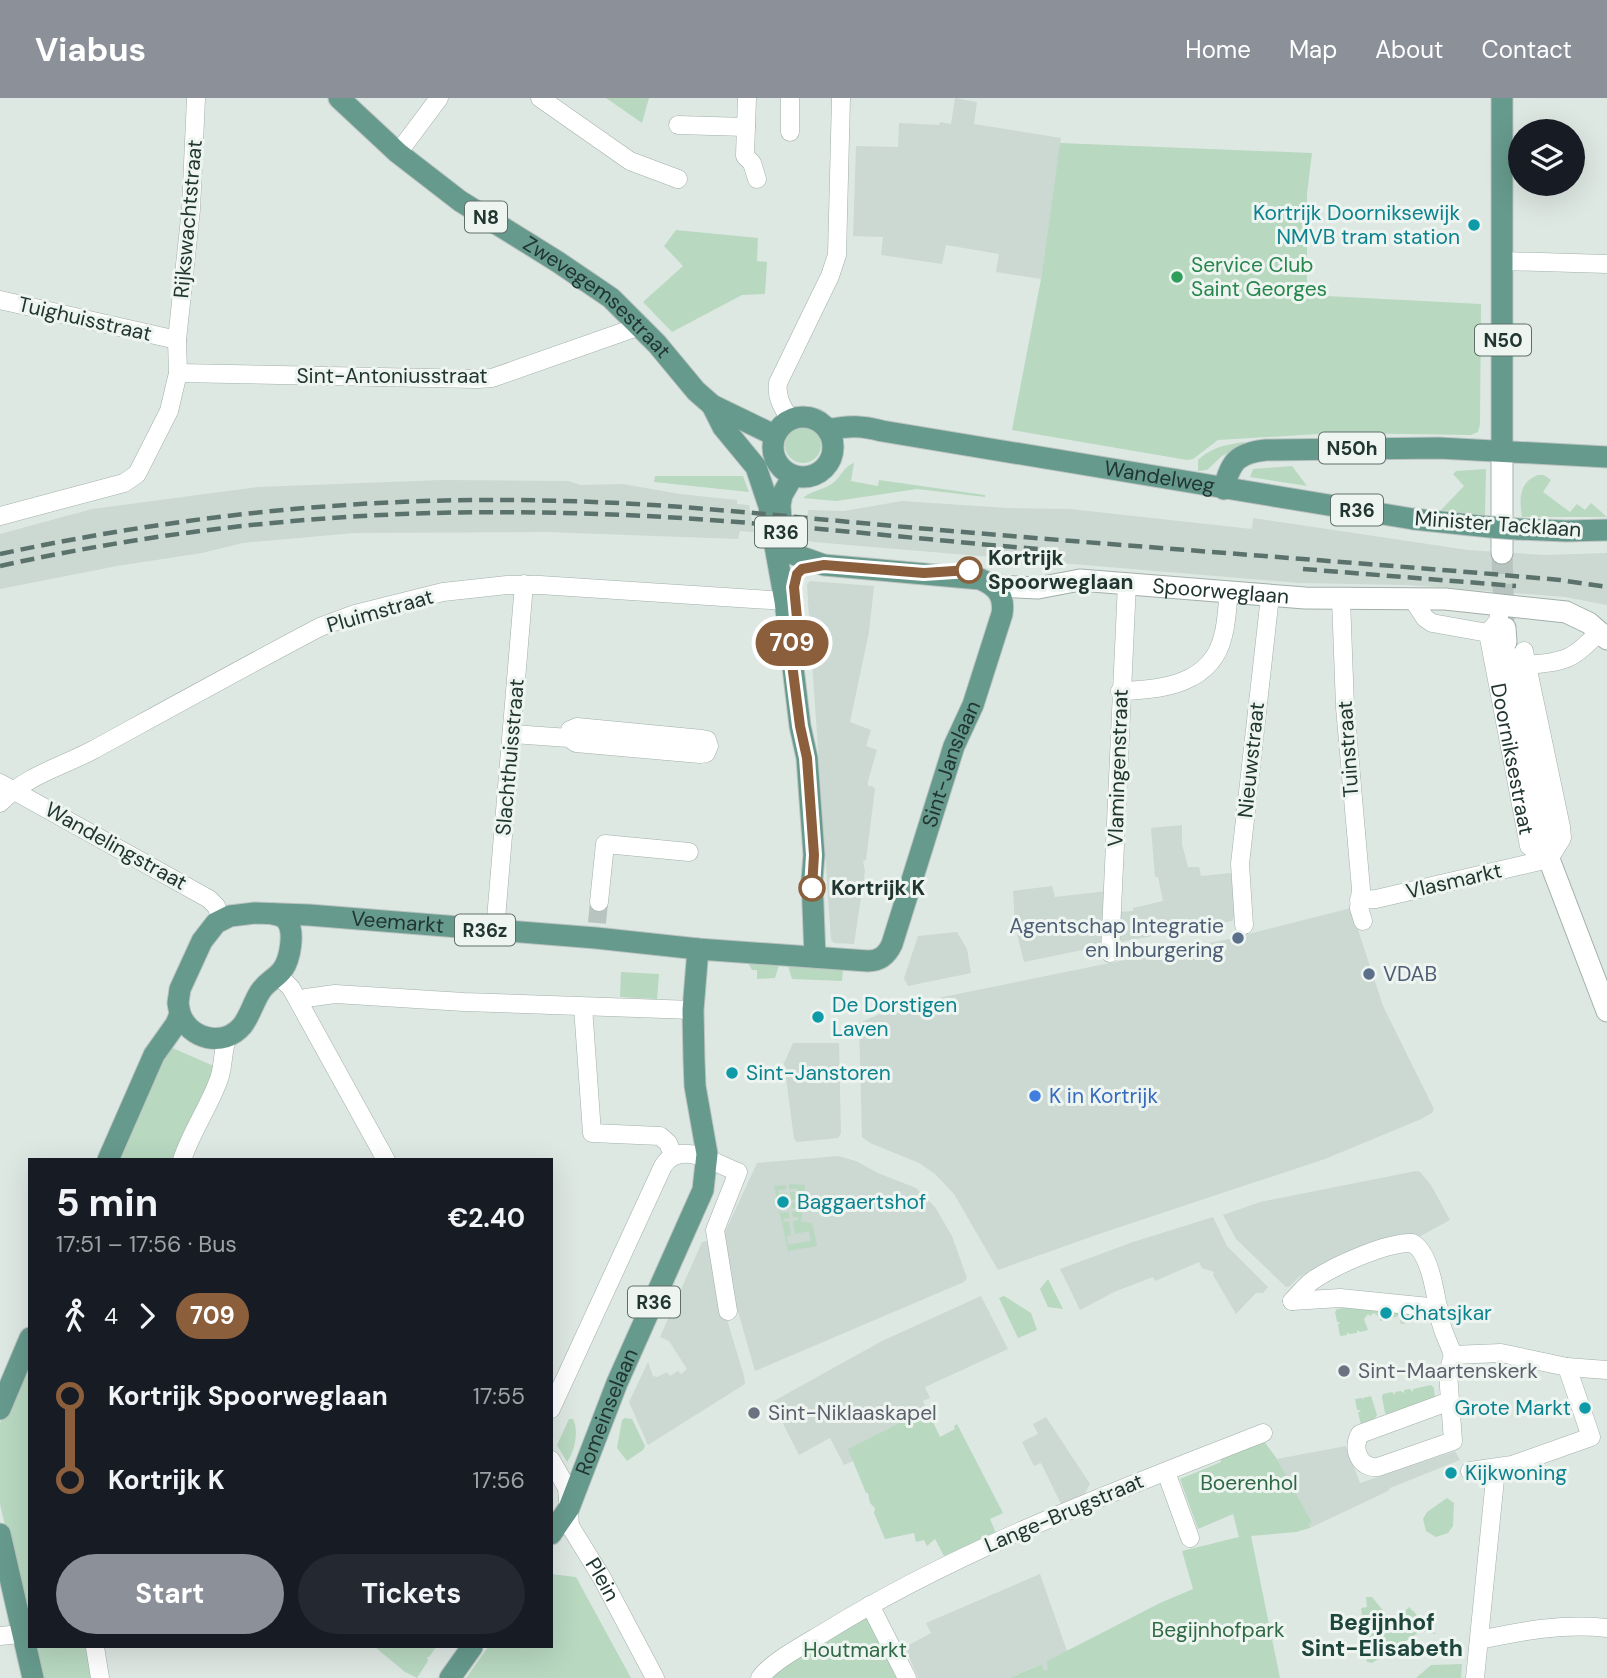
<!DOCTYPE html>
<html lang="en">
<head>
<meta charset="utf-8">
<style>
	:root { --surface:#171b24; --page:#242831; --text:#f1f3f6; --muted:#9ea1a6; --accent:#8c9099 }
	body { margin:0; font-family:"DM Sans",sans-serif; background:var(--page); color:var(--text); height:100vh; display:flex; flex-direction:column; font-size:26px; white-space:nowrap }
	* { box-sizing:border-box; margin:0 }
	p { font-size:23px; color:var(--muted) }
	.icon { flex:none; width:38px; height:38px; fill:none; stroke:currentColor; stroke-width:2; stroke-linecap:round; stroke-linejoin:round }
	.map { position:relative; flex:1; overflow:hidden }
	.drawer { position:absolute; left:28px; top:1060px; width:525px; height:490px; display:flex; flex-direction:column; background:var(--surface); border-radius:0px; box-shadow:0 7px 28px #0002 }
	.drawer>* { flex:none }
	.badge { padding:0 14px; border-radius:23px; font-size:24px; line-height:46px }
	.buttons { position:absolute; left:1508px; top:21px; display:grid; gap:14px }
	.buttons a { display:grid; place-items:center; width:77px; height:77px; border-radius:50%; background:var(--surface); box-shadow:0 7px 28px #0002; font-size:35px }
	.map>.badge { position:absolute; translate:-50% -50%; box-shadow:0 0 0 4px #fff }
	.legs { display:flex; align-items:center; gap:10px; height:77px; padding:0 28px; font-size:23px }
	.legs p { margin-inline-start:auto }
	.head { display:flex; align-items:center; justify-content:space-between; height:119px; padding:0 28px }
	h1 { font-size:38px; font-weight:700; line-height:52px }
	.button { display:flex; gap:14px; margin-top:auto; padding:14px 28px }
	.button a { flex:1; height:80px; border-radius:42px; background:var(--accent); color:#fff; font-size:28px; font-weight:700; line-height:80px; text-align:center }
	.button a+a { background:var(--page); color:var(--text) }
	ul { padding:0 28px; list-style:none }
	li { display:flex; align-items:center; gap:24px; height:84px; font-size:26px }
	li i { display:grid; place-items:center; width:10px; height:100%; margin:0 9px; background:currentColor }
	li i::after { content:''; width:18px; height:18px; margin:-9px; border:5px solid; border-radius:50%; background:var(--surface) }
	li p { margin-inline-start:auto }
	li:first-child i { background:linear-gradient(#0000 50%,currentColor 0) }
	li:last-child i { background:linear-gradient(currentColor 50%,#0000 0) }
	header { display:flex; align-items:center; gap:42px; box-sizing:border-box; height:98px; padding:0 35px; background:var(--accent); color:#fff }
	header strong { font-size:33px }
	nav { display:flex; gap:38px; margin-inline-start:auto; font-size:24px }
	.map>svg:first-child { display:block }
</style>
</head>
<body>
<header>
<strong>Viabus</strong>
<nav><a>Home</a><a>Map</a><a>About</a><a>Contact</a></nav>
</header>
<div class="map">
<svg width="1607" height="1580" viewBox="0 0 1607 1580">
	<rect width="100%" height="100%" fill="#dee8e3"/>
	<!-- built -->
	<path fill="#ccd8d2" d="M955,0L977,4L974,26L1061,40L1041,181L996,174L999,156L946,147L942,166L881,157L883,139L853,138L856,48L898,49L899,25L939,27L940,24L951,26Z
		M441,382L568,383L581,387L623,386L680,396L737,402V406L749,407L754,434L740,433L738,441L546,434L354,435L243,445L202,455L117,468L0,491V436L92,411L258,389Z
		M902,403L1007,410L1070,411L1252,431L1253,420L1468,452L1544,457L1607,455V507L1565,499L1409,487L1299,485L813,444L805,442L808,412L844,413Z
		M810,483L874,488L869,534L850,624L871,632L866,648L877,652L868,683V688H872L875,691L866,762L863,763L865,773L854,846L834,845L831,842L808,504L807,486Z
		M1182,727V746L1188,769H1199L1201,778L1231,775L1235,818L1232,823L1121,844L1117,841L1118,814L1133,813V810L1163,803L1158,779H1155L1151,730Z
		M1052,788L1055,799L1107,793L1102,848L1024,864L1015,828L1013,793Z
		M1351,810L1383,908L1434,1011L1432,1015L1419,1022L1325,1061L1099,1136L998,1172L954,1096L935,1076L919,1065L870,1045L862,1039L859,925L898,908L1229,841Z
		M957,834L967,851L971,875L908,888L904,880L918,838Z
		M793,945H839L841,1035L838,1040L797,1044L794,1041L784,965Z
		M838,1058L856,1063L878,1075L916,1090L935,1109L952,1138L967,1180L964,1184L755,1273L735,1203L724,1136L757,1065Z
		M1416,1073L1420,1074L1431,1087L1450,1122L1419,1139L1404,1138L1330,1163L1299,1179L1290,1188L1286,1189L1236,1141L1223,1117L1260,1104Z
		M1213,1119L1227,1148L1268,1189L1263,1195H1256L1236,1216L1213,1177L1214,1174L1202,1170L1199,1164L1155,1183L1153,1179L1114,1194L1080,1212L1060,1171L1133,1144Z
		M707,1143L715,1182L744,1278L745,1286L648,1347L629,1304L648,1264L653,1278L657,1279L667,1274L670,1278L678,1273L681,1276L687,1271L669,1243L660,1239L702,1144Z
		M981,1198L1008,1251L925,1289L930,1300L923,1303L926,1311L849,1351L853,1363L844,1367L830,1340L799,1357L772,1304L882,1243Z
		M1046,1319L1090,1386L1084,1397L1061,1406L1041,1365L1034,1368L1022,1344L1038,1336L1033,1326Z
		M1346,1348L1360,1385L1455,1353L1460,1362L1390,1390L1388,1393L1310,1430L1309,1426L1312,1424L1277,1361Z
		M1040,1476L1067,1553L1048,1563L1049,1572L1043,1573L1041,1566L1009,1580H918L905,1549L931,1535L926,1525Z"/>
	<!-- green -->
	<path fill="#b8d8c0" d="M606,0H649L642,25Z
		M1060,45L1312,55L1307,96V197L1481,206L1480,326L1478,334L1471,337L1335,335L1218,342L1193,361L1187,362L1012,332L1041,181Z
		M676,132L758,140L757,163L767,164L765,196L742,197L672,234L643,204L683,168L664,148Z
		M785 347a18 18 0 1 1 36 0a18 18 0 1 1-36 0Z
		M1244,344L1245,346L1222,358L1207,372L1198,373V362C1212,349 1225,347 1244,344Z
		M854,365L851,383L878,388L879,382L985,397V399L917,391L836,403L803,400C810,393 824,392 833,385C841,379 844,368 854,365Z
		M1292,368L1307,388L1250,379L1253,371Z
		M1486,371L1485,417L1441,412L1464,388L1453,376L1456,373Z
		M1538,377H1544L1551,382L1543,394L1570,414L1577,406L1585,412L1591,405L1607,419H1522C1519,401 1519,384 1538,377Z
		M655,378H743L749,394L654,384Z
		M748,865L779,867L775,880L757,881V872H752Z
		M788,868L843,872L842,883L792,881Z
		M621,874L659,876L657,901L620,899Z
		M168,948L216,969L208,993L202,996L176,1062H111Z
		M789,1086L805,1087L801,1124L812,1125L817,1148L788,1153L774,1088L786,1087V1091L778,1092L779,1095H787V1102L779,1103L780,1106L788,1105V1111L780,1112L781,1115L789,1114V1120L783,1121L784,1124L789,1123L791,1137L787,1138L788,1147L811,1143L809,1133L795,1136L793,1123L798,1122V1119H793L792,1114L798,1113V1110H792L791,1105L798,1104V1101L791,1102L790,1094H797V1091H789Z
		M1048,1181L1063,1211L1048,1209L1040,1191Z
		M1004,1198L1031,1215L1037,1232L1018,1240L999,1200Z
		M1351,1209L1421,1217V1219L1419,1220V1223L1401,1226L1399,1218L1380,1223V1217L1378,1218L1374,1215L1370,1218L1368,1216L1364,1221L1368,1232L1360,1234L1357,1232V1235L1349,1236L1347,1234V1237L1340,1238L1338,1227L1340,1224H1337L1335,1214L1337,1211Z
		M30,1252V1535L0,1406V1325Z
		M1431,1287L1434,1290L1435,1301L1389,1318L1385,1315L1382,1299L1383,1296L1392,1294L1395,1297V1294L1401,1293L1404,1295V1292L1410,1291L1413,1294V1291Z
		M1371,1298L1377,1317L1373,1323L1361,1326L1358,1315L1361,1312H1357L1355,1301L1362,1300L1363,1303V1300Z
		M927,1311L940,1339L955,1331L954,1328L957,1326L1003,1415L990,1421L996,1435L944,1458L935,1441L927,1448L924,1442L916,1444L914,1435L885,1441L874,1415L875,1410L870,1405L868,1395H866L848,1351Z
		M625,1320L632,1321L645,1348L643,1352L627,1363L617,1350L622,1322Z
		M569,1321H573C579,1332 575,1354 567,1364L557,1347Z
		M1263,1342L1277,1361L1312,1424L1309,1426L1310,1430L1296,1434L1251,1438L1280,1580H1009L1042,1566L1043,1572H1048L1047,1563L1160,1505L1193,1491L1182,1453L1239,1439L1233,1416L1198,1431L1180,1381L1221,1364L1220,1358Z
		M1447,1400L1454,1405L1453,1428L1448,1435L1436,1439L1426,1433L1423,1421L1427,1414Z
		M551,1476L576,1479L631,1580H466L488,1549H551Z
		M1366,1499H1372L1394,1526L1409,1509L1436,1536L1421,1533L1372,1565L1367,1564L1361,1510L1367,1509Z
		M867,1513L899,1580H766Z
		M33,1549H88L94,1580H40Z
		M375,1549H436L429,1559H427L428,1563L417,1580L405,1574Z
		M1462,1566L1461,1580H1416L1431,1567Z"/>
	<g fill="none" stroke-linecap="round" stroke-linejoin="round">
		<!-- minor-tunnel -->
		<path stroke="#b8c4bf" stroke-width="18" stroke-dasharray="18 9" stroke-linecap="butt" d="M597,825L599,804"/>
		<!-- tertiary-tunnel -->
		<path stroke="#b8c4bf" stroke-width="21" stroke-dasharray="21 10" stroke-linecap="butt" d="M1502,455L1504,523"/>
		<!-- minor casing -->
		<g stroke="#a2afaa" stroke-width="19">
			<g id="minor">
				<path d="M540,0L630,63L678,81"/>
				<path d="M747,0L745,58L752,65L757,81"/>
				<path d="M790,0V34"/>
				<path d="M678,27L746,29"/>
				<path d="M398,55L439,0"/>
				<path d="M1503,163L1607,166"/>
				<path d="M0,202L177,242"/>
				<path d="M178,275L478,281L492,280L640,228"/>
				<path d="M790,321C782,309 776,299 778,285L830,178L837,157L841,0"/>
				<path d="M0,418L124,385L137,376L169,313L178,275L177,242L191,111L196,0"/>
				<path d="M1412,500L1425,520L1432,525L1488,535"/>
				<path d="M1341,501L1345,609L1361,791L1359,810L1363,823"/>
				<path id="s1" d="M1499,518L1498,523L1488,535L1529,748L1549,761"/>
				<path d="M1524,553L1561,729L1562,740L1549,761"/>
				<path d="M1527,567C1566,563 1572,563 1600,533"/>
				<path d="M1120,593C1162,592 1212,586 1223,538C1227,524 1227,508 1229,494"/>
				<path d="M513,636L569,640L576,645L700,656L706,655L709,648L707,642L702,641L577,629L570,632L569,640"/>
				<path d="M0,685L209,801L216,808L222,821"/>
				<path d="M0,705C25,678 61,669 93,652C168,611 244,569 320,529L355,516L443,494L507,487H540L785,503"/>
				<path d="M1359,802L1376,801L1549,761"/>
				<path d="M599,804L605,746L689,754"/>
				<path d="M1244,827L1240,766L1270,498"/>
				<path d="M495,833L524,486"/>
				<path d="M1110,855L1127,485"/>
				<path d="M278,877L291,890L386,1062"/>
				<path d="M299,904L306,900L335,896L464,904L693,912"/>
				<path d="M583,909L592,1035L660,1038L668,1045L673,1057"/>
				<path d="M182,1062C191,1034 209,1009 219,981C224,967 222,952 228,938"/>
				<path d="M1292,1203C1299,1196 1305,1188 1312,1183C1333,1168 1387,1144 1412,1145C1431,1154 1436,1201 1440,1221C1442,1233 1449,1245 1453,1257"/>
				<path d="M1292,1203L1340,1200L1439,1210"/>
				<path d="M1453,1257L1501,1255L1567,1269L1607,1272"/>
				<path d="M1450,1303L1360,1336C1351,1351 1360,1371 1378,1369L1453,1343L1448,1275L1453,1257"/>
				<path d="M551,1311L663,1068C680,1041 716,1066 738,1074L715,1132L728,1213"/>
				<path id="s2" d="M551,1362L567,1390L570,1428L602,1480L655,1580"/>
				<path d="M1470,1373L1512,1367L1591,1339L1567,1269"/>
				<path d="M1166,1374L1190,1440"/>
				<path d="M870,1507L907,1580"/>
				<path d="M0,1538L30,1535"/>
				<path d="M1479,1542C1522,1533 1563,1525 1607,1530"/>
				<path d="M95,1549L100,1580"/>
				<path d="M760,1580C772,1563 807,1545 825,1534C963,1449 1114,1394 1263,1335"/>
				<path d="M1475,1580L1496,1371"/>
			</g>
		</g>
		<!-- tertiary casing -->
		<g stroke="#a2afaa" stroke-width="23">
			<g id="tertiary">
				<path d="M1502,352V455"/>
				<path id="s3" d="M994,488L1038,490L1080,482L1305,500L1445,501L1566,514L1589,525L1607,541"/>
				<path d="M1505,530L1506,544"/>
				<path d="M1509,559L1549,761L1607,913"/>
			</g>
		</g>
		<!-- primary casing -->
		<g stroke="#bcc3c1" stroke-width="23">
			<g id="primary">
				<path id="s4" d="M339,0L398,55L460,103L558,164L611,200L657,246L696,293L712,307L774,337"/>
				<path d="M712,307L723,329L756,369L769,408L773,437L785,503L800,628L807,660L814,757L812,782L815,859"/>
				<circle cx="803" cy="349" r="30"/>
				<path id="s5" d="M828,332C848,327 863,328 882,333L1413,421L1490,429"/>
				<path d="M1502,352V0"/>
				<path d="M1224,391C1230,364 1237,355 1266,352L1439,350L1607,359"/>
				<path d="M1517,431L1566,433L1607,432"/>
				<path d="M180,916C190,941 223,950 242,928C250,918 253,905 260,894C266,884 277,880 283,871C290,861 295,834 287,823C284,819 278,817 273,816"/>
				<path id="s6" d="M108,1062L154,957L176,926L180,916L178,905L180,891L202,843L216,825L230,818L255,815L309,817L596,840L698,851L868,863C880,863 887,857 892,846L954,648L973,607L1002,516C1005,498 997,488 980,481L824,467L793,456L786,450L782,438L780,407L782,397L793,378"/>
				<path d="M0,1311L30,1240"/>
				<path d="M0,1436L33,1580"/>
				<path id="s7" d="M551,1436L569,1410L617,1285L703,1092L707,1056L695,988L694,962L693,912L698,851"/>
				<path d="M450,1580L472,1549"/>
			</g>
		</g>
		<!-- minor -->
		<use href="#minor" stroke="#fff" stroke-width="18"/>
		<!-- tertiary -->
		<use href="#tertiary" stroke="#fff" stroke-width="21"/>
		<!-- primary -->
		<use href="#primary" stroke="#669a8c" stroke-width="21"/>
		<!-- rail -->
		<path stroke="#5b726c" stroke-width="4.5" stroke-dasharray="14 7" stroke-linecap="butt" d="M0,456C186,416 374,397 564,403C686,406 807,421 929,431C1112,447 1296,460 1480,475L1560,482L1607,489
			M0,468C185,427 373,410 562,415C721,418 880,438 1038,451
			M1303,471L1516,488"/>
		<!-- primary-bridge casing -->
		<g stroke="#bcc3c1" stroke-width="23" stroke-linecap="butt">
			<path id="primary-bridge" d="M1490,429L1517,431"/>
		</g>
		<!-- primary-bridge -->
		<use href="#primary-bridge" stroke="#669a8c" stroke-width="21"/>
	</g>
	<g fill="none" stroke-linecap="round" stroke-linejoin="round">
		<!-- line-1 casing -->
		<g stroke="#fff" stroke-width="16">
			<path id="line-1" d="M812,790L814,757L807,660L800,628L791,558L797,520L794,489L797,476L802,471L824,467L924,475L969,472"/>
		</g>
		<!-- line-1 -->
		<use href="#line-1" stroke="#8b5e3c" stroke-width="10"/>
	</g>
	<!-- markers -->
	<g fill="#0f9aa8" stroke="#eef5f1" stroke-width="2.5">
		<circle cx="1474" cy="127" r="7"/>
		<circle cx="818" cy="919" r="7"/>
		<circle cx="732" cy="975" r="7"/>
		<circle cx="783" cy="1104" r="7"/>
		<circle cx="1386" cy="1215" r="7"/>
		<circle cx="1585" cy="1310" r="7"/>
		<circle cx="1451" cy="1375" r="7"/>
	</g>
	<circle fill="#2e9e5b" stroke="#eef5f1" stroke-width="2.5" cx="1177" cy="179" r="7"/>
	<g fill="#fff" stroke="#8b5e3c" stroke-width="3.5">
		<circle cx="969" cy="472" r="12"/>
		<circle cx="812" cy="790" r="12"/>
	</g>
	<g fill="#5c6f8a" stroke="#eef5f1" stroke-width="2.5">
		<circle cx="1238" cy="840" r="7"/>
		<circle cx="1369" cy="876" r="7"/>
	</g>
	<circle fill="#3f7fe0" stroke="#eef5f1" stroke-width="2.5" cx="1035" cy="998" r="7"/>
	<g fill="#6b7280" stroke="#eef5f1" stroke-width="2.5">
		<circle cx="1344" cy="1273" r="7"/>
		<circle cx="754" cy="1315" r="7"/>
	</g>
	<g text-anchor="middle" dominant-baseline="central" stroke-width="6" stroke-linejoin="round" paint-order="stroke">
		<!-- shield labels -->
		<g fill="#eef5f1" stroke="#5e6f6a" stroke-width="2">
			<rect x="465" y="103.5" width="42" height="31" rx="5"/>
			<rect x="1475" y="226.5" width="56" height="31" rx="5"/>
			<rect x="1319" y="334.5" width="66" height="31" rx="5"/>
			<rect x="1331" y="396.5" width="52" height="31" rx="5"/>
			<rect x="755" y="418.5" width="52" height="31" rx="5"/>
			<rect x="455" y="816.5" width="60" height="31" rx="5"/>
			<rect x="628" y="1188.5" width="52" height="31" rx="5"/>
		</g>
		<g font-size="19" font-weight="bold" fill="#213630">
			<text x="486" y="119">N8</text>
			<text x="1503" y="242">N50</text>
			<text x="1352" y="350">N50h</text>
			<text x="1357" y="412">R36</text>
			<text x="781" y="434">R36</text>
			<text x="485" y="832">R36z</text>
			<text x="654" y="1204">R36</text>
		</g>
		<!-- culture labels -->
		<g font-size="21" fill="#0d838f" stroke="#eef5f1" text-anchor="start">
			<text x="1460" y="115" text-anchor="end">Kortrijk Doorniksewijk<tspan x="1460" dy="24">NMVB tram station</tspan></text>
			<text x="832" y="907">De Dorstigen<tspan x="832" dy="24">Laven</tspan></text>
			<text x="746" y="975">Sint-Janstoren</text>
			<text x="797" y="1104">Baggaertshof</text>
			<text x="1400" y="1215">Chatsjkar</text>
			<text x="1571" y="1310" text-anchor="end">Grote Markt</text>
			<text x="1465" y="1375">Kijkwoning</text>
		</g>
		<!-- street labels -->
		<g font-size="21" fill="#213630" stroke="#eef5f1">
			<text transform="translate(188 121) rotate(-85)">Rijkswachtstraat</text>
			<text stroke="none"><textPath href="#s4" startOffset="327">Zwevegemsestraat</textPath></text>
			<text transform="translate(85 221) rotate(13)">Tuighuisstraat</text>
			<text x="392" y="278">Sint-Antoniusstraat</text>
			<text stroke="none"><textPath href="#s5" startOffset="336">Wandelweg</textPath></text>
			<text transform="translate(1498 426) rotate(4)">Minister Tacklaan</text>
			<text stroke="none"><textPath href="#s3" startOffset="228">Spoorweglaan</textPath></text>
			<text transform="translate(380 513) rotate(-16)">Pluimstraat</text>
			<text transform="translate(1348 651) rotate(-94)">Tuinstraat</text>
			<text transform="translate(510 659) rotate(-85)">Slachthuisstraat</text>
			<text stroke="none"><textPath href="#s1" startOffset="149">Doorniksestraat</textPath></text>
			<text transform="translate(1251 662) rotate(-84)">Nieuwstraat</text>
			<text stroke="none"><textPath href="#s6" startOffset="1141">Sint-Janslaan</textPath></text>
			<text transform="translate(1118 670) rotate(-88)">Vlamingenstraat</text>
			<text transform="translate(116 748) rotate(29)">Wandelingstraat</text>
			<text transform="translate(1454 783) rotate(-13)">Vlasmarkt</text>
			<text stroke="none"><textPath href="#s6" startOffset="448">Veemarkt</textPath></text>
			<text stroke="none"><textPath href="#s7" startOffset="135">Romeinselaan</textPath></text>
			<text transform="translate(1064 1415) rotate(-23)">Lange-Brugstraat</text>
			<text stroke="none"><textPath href="#s2" startOffset="133">Plein</textPath></text>
		</g>
		<!-- leisure labels -->
		<g font-size="21" fill="#27864d" stroke="#eef5f1" text-anchor="start">
			<text x="1191" y="167">Service Club<tspan x="1191" dy="24">Saint Georges</tspan></text>
		</g>
		<!-- stop labels -->
		<g font-size="21" font-weight="bold" fill="#213630" stroke="#eef5f1" text-anchor="start">
			<text x="988" y="460">Kortrijk<tspan x="988" dy="24">Spoorweglaan</tspan></text>
			<text x="831" y="790">Kortrijk K</text>
		</g>
		<!-- service labels -->
		<g font-size="21" fill="#4e5e75" stroke="#eef5f1" text-anchor="end">
			<text x="1224" y="828">Agentschap Integratie<tspan x="1224" dy="24">en Inburgering</tspan></text>
			<text x="1383" y="876" text-anchor="start">VDAB</text>
		</g>
		<!-- shop labels -->
		<g font-size="21" fill="#366cbe" stroke="#eef5f1" text-anchor="start">
			<text x="1049" y="998">K in Kortrijk</text>
		</g>
		<!-- worship labels -->
		<g font-size="21" fill="#5b616d" stroke="#eef5f1" text-anchor="start">
			<text x="1358" y="1273">Sint-Maartenskerk</text>
			<text x="768" y="1315">Sint-Niklaaskapel</text>
		</g>
		<!-- park labels -->
		<g font-size="21" fill="#2f6945" stroke="#eef5f1">
			<text x="1249" y="1385">Boerenhol</text>
			<text x="1218" y="1532">Begijnhofpark</text>
			<text x="855" y="1552">Houtmarkt</text>
		</g>
		<!-- neighbourhood labels -->
		<g font-size="23" font-weight="bold" fill="#1f463c" stroke="#eef5f1">
			<text x="1382" y="1524">Begijnhof<tspan x="1382" dy="26">Sint-Elisabeth</tspan></text>
		</g>
	</g>
</svg>
<div class="buttons">
<a><svg class="icon" aria-label="layers" viewBox="0 0 24 24"><path d="M12 4l9 5-9 5-9-5zM3 14l9 5 9-5"/></svg></a>
</div>
<b class="badge" style="left:792px;top:545px;background:#8b5e3c;color:#fff">709</b>
<section class="drawer">
<div class="head"><div><h1>5 min</h1><p>17:51 – 17:56 · Bus</p></div><b>€2.40</b></div>
<div class="legs"><svg class="icon" aria-label="walk" viewBox="0 0 24 24"><circle cx="13" cy="4" r="2"/><path d="M13 8l-2 6 4 7M11 14l-3 7M7 12l3-4h3l4 4"/></svg>4<svg class="icon" aria-label="forward" viewBox="0 0 24 24"><path d="M9 5l7 7-7 7"/></svg><b class="badge" style="background:#8b5e3c;color:#fff">709</b></div>
<ul>
<li><i style="color:#8b5e3c"></i><b>Kortrijk Spoorweglaan</b><p>17:55</p></li>
<li><i style="color:#8b5e3c"></i><b>Kortrijk K</b><p>17:56</p></li>
</ul>
<div class="button"><a>Start</a><a>Tickets</a></div>
</section>
</div>
</body>
</html>
